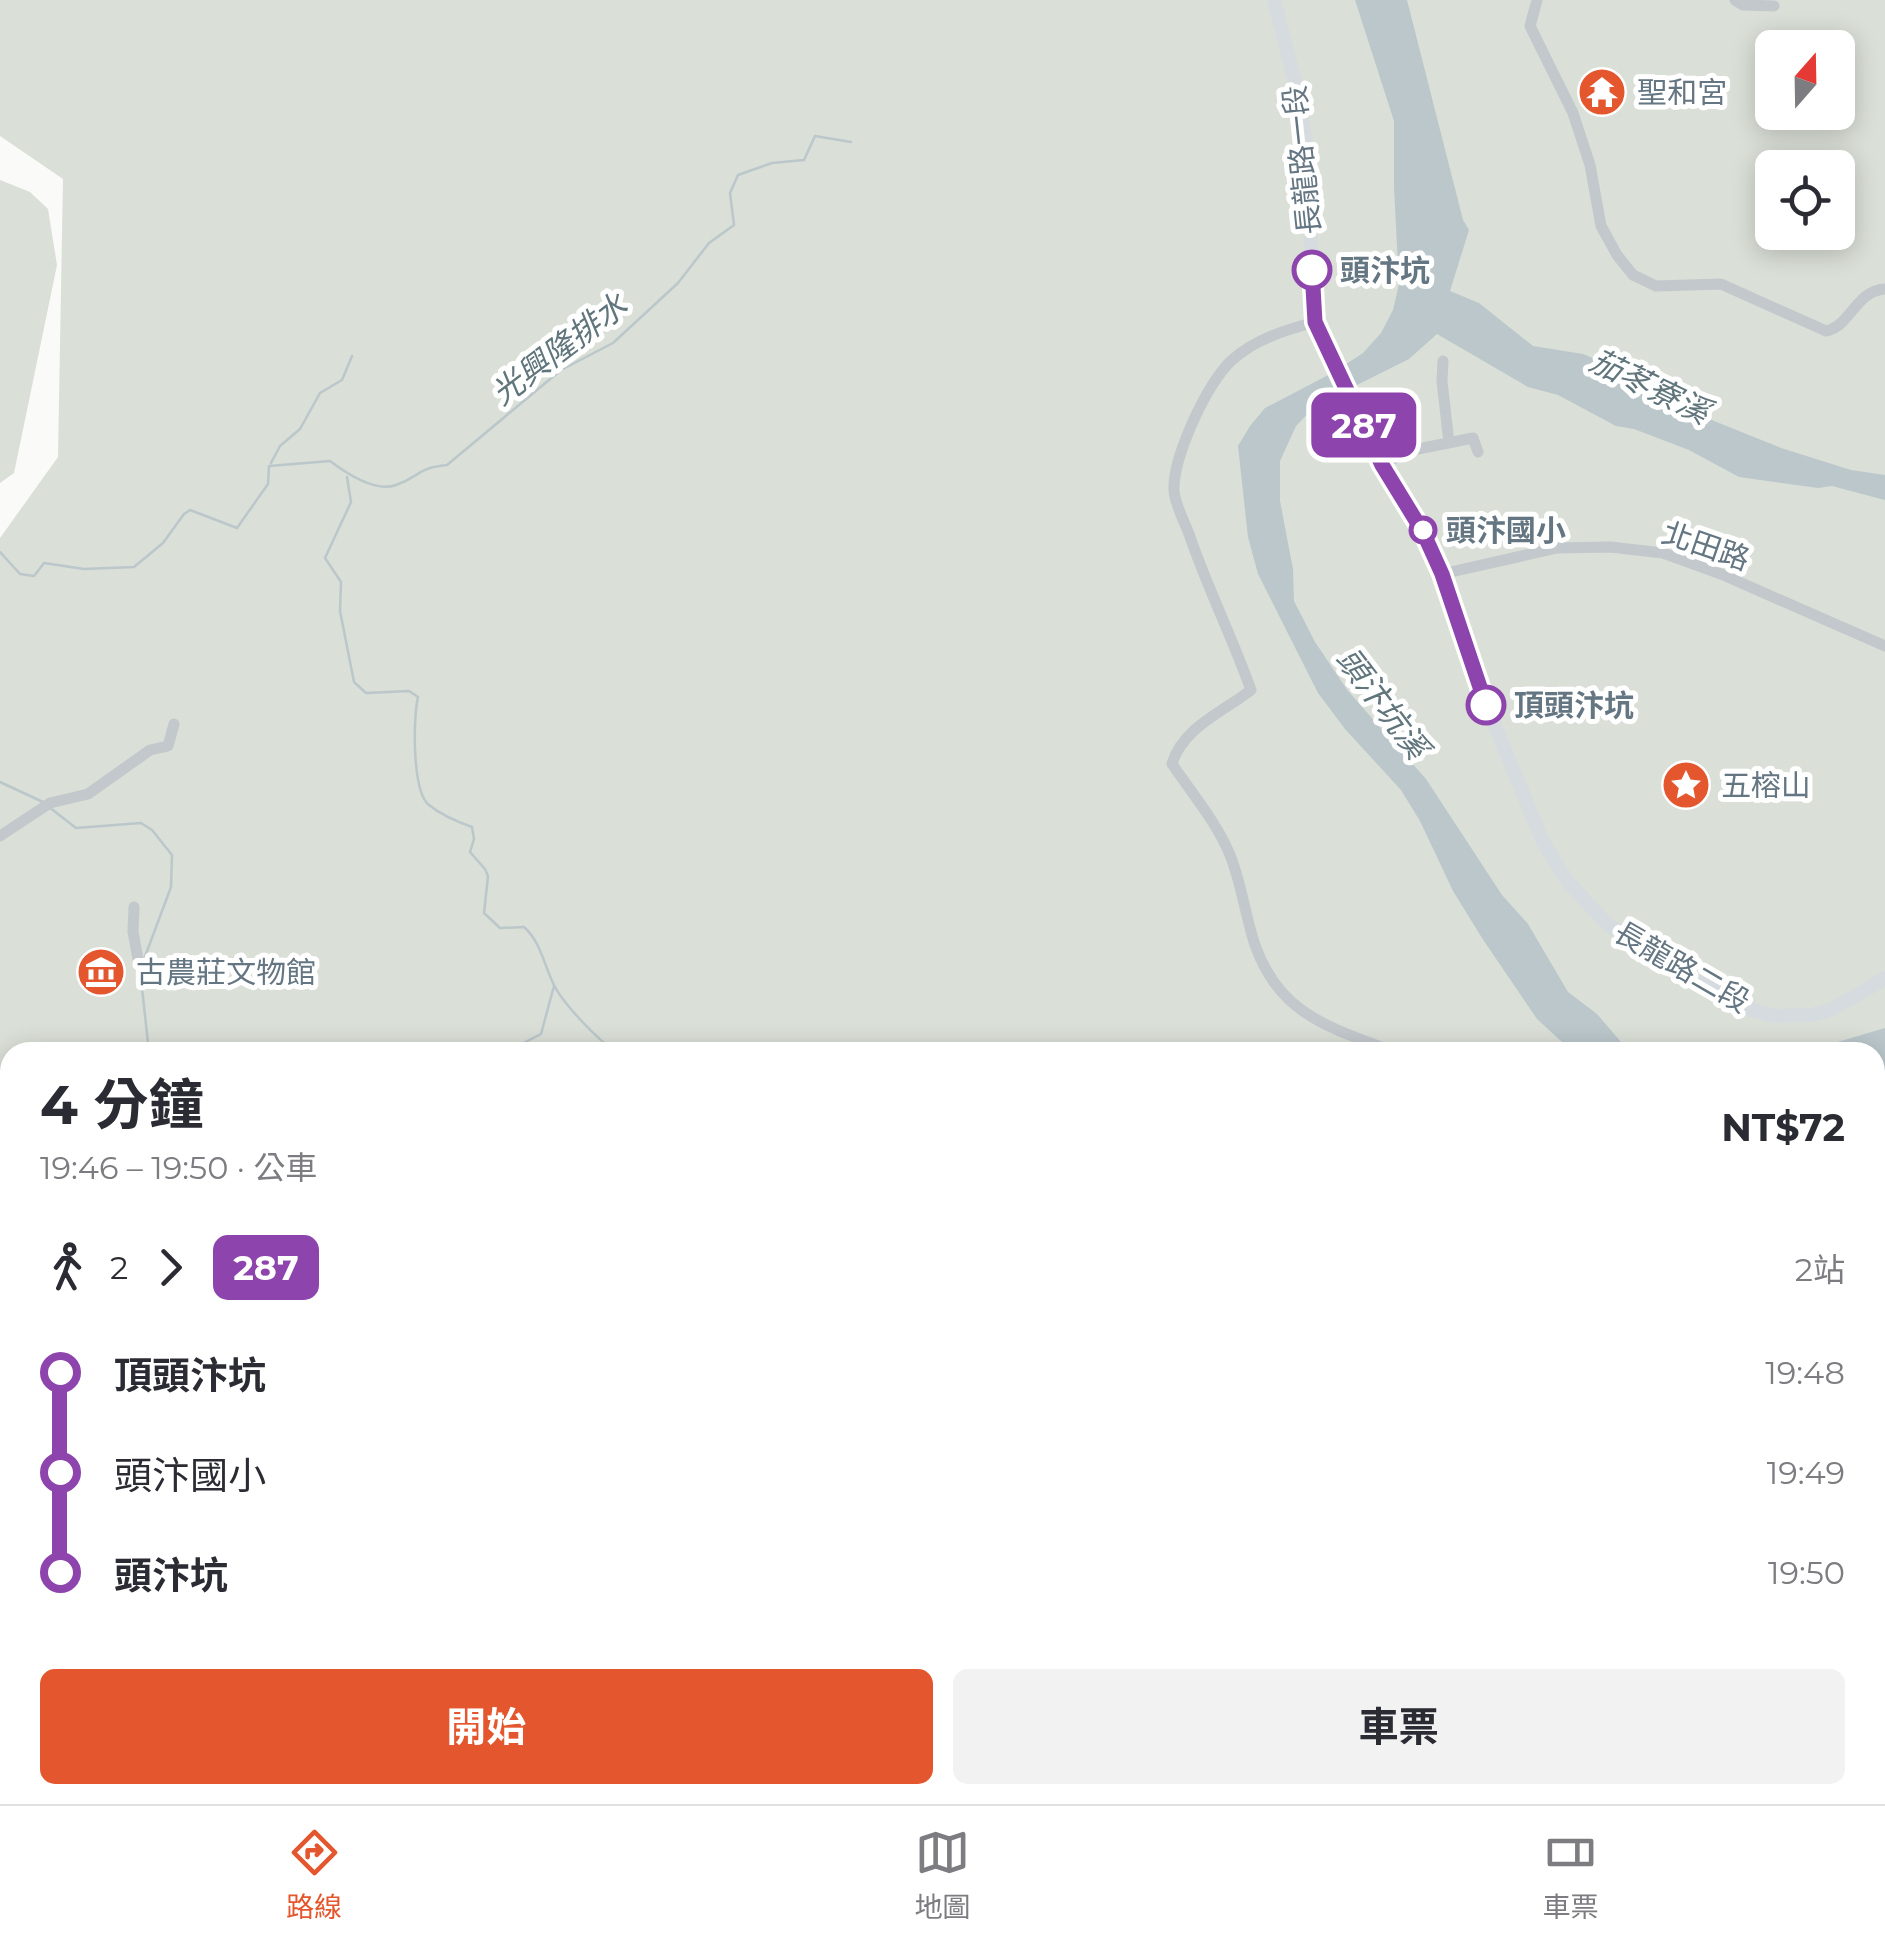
<!DOCTYPE html>
<html lang="zh-TW">
<head>
<meta charset="utf-8">
<style>
	:root { --surface:#fff; --page:#f2f2f3; --text:#2b2b33; --muted:#7c7c81; --line:#e1e1e2; --accent:#e4572e }
	body { margin:0; font-family:Montserrat,"Noto Sans TC",sans-serif; background:var(--page); color:var(--text); height:100vh; display:flex; flex-direction:column; font-size:38px; white-space:nowrap }
	* { box-sizing:border-box; margin:0 }
	p { font-size:32px; color:var(--muted) }
	.icon { flex:none; width:55px; height:55px; fill:none; stroke:currentColor; stroke-width:2; stroke-linecap:round; stroke-linejoin:round }
	.map { position:relative; flex:1; overflow:hidden }
	.details { position:absolute; left:0px; top:1042px; width:1885px; height:762px; display:flex; flex-direction:column; background:var(--surface); border-radius:30px 30px 0 0; box-shadow:0 5px 25px #0003 }
	.details>* { flex:none }
	.badge { padding:0 20px; border-radius:15px; font-size:35px; line-height:65px }
	.needle { width:65px; rotate:20deg }
	.fabs { position:absolute; left:1755px; top:30px; display:grid; gap:20px }
	.fabs a { display:grid; place-items:center; width:100px; height:100px; border-radius:15px; background:var(--surface); box-shadow:0 5px 25px #0003; font-size:50px }
	.map>.badge { position:absolute; translate:-50% -50%; box-shadow:0 0 0 5px #fff }
	.legs { display:flex; align-items:center; gap:15px; height:110px; padding:0 40px; font-size:32px }
	.legs p { margin-inline-start:auto }
	.head { display:flex; align-items:center; justify-content:space-between; height:170px; padding:0 40px }
	h1 { font-size:55px; font-weight:700; line-height:75px }
	.button { display:flex; gap:20px; margin-top:auto; padding:20px 40px }
	.button a { flex:1; height:115px; border-radius:15px; background:var(--accent); color:#fff; font-size:40px; font-weight:700; line-height:115px; text-align:center }
	.button a+a { background:var(--page); color:var(--text) }
	ul { padding:0 40px; list-style:none }
	li { display:flex; align-items:center; gap:35px; height:100px; font-size:38px }
	li i { display:grid; place-items:center; width:15px; height:100%; margin:0 12px; background:currentColor }
	li i::after { content:''; width:25px; height:25px; margin:-12px; border:8px solid; border-radius:50%; background:var(--surface) }
	li p { margin-inline-start:auto }
	li:first-child i { background:linear-gradient(#0000 50%,currentColor 0) }
	li:last-child i { background:linear-gradient(currentColor 50%,#0000 0) }
	.tab-bar { display:flex; justify-content:space-around; align-items:center; height:140px; border-top:2px solid var(--line); background:var(--surface); font-size:28px; color:var(--muted) }
	.tab-bar a { display:grid; justify-items:center; gap:5px }
	.tab-bar .on { color:var(--accent) }
	.map>svg:first-child { display:block }
</style>
</head>
<body>
<div class="map">
<svg width="1885" height="1804" viewBox="0 0 1885 1804">
	<rect width="100%" height="100%" fill="#fafaf8"/>
	<!-- green -->
	<path fill="#dadfd7" fill-rule="evenodd" d="M0,0H1885V1804H0V538L58,457L63,179L0,136ZM1772,48H1838V112H1772ZM1772,168H1838V232H1772ZM10,1052H1875V1795H10Z
		M0,180L30,192L48,209L57,265L14,473L0,483Z"/>
	<!-- water -->
	<path fill="#bbc7cb" d="M1355,0H1407L1463,220L1469,230L1450,291L1479,303L1533,346L1583,354L1626,372L1657,398L1781,448L1851,470L1885,475V500L1832,486L1818,488L1739,477L1689,450L1634,429L1616,426L1558,395L1528,387L1437,334L1409,359L1315,406L1296,426L1280,461V501L1293,569L1294,601L1315,642L1348,691L1426,779L1502,895L1528,924L1568,992L1597,1014L1627,1049L1636,1052H1573L1537,1019L1482,938L1453,891L1420,821L1401,790L1345,729L1318,693L1258,574L1248,537L1238,446L1250,426L1265,408L1334,372L1363,353L1381,333L1393,310L1399,284L1394,188V121Z
		M1885,1028V1072L1875,1073V1052H1804Z"/>
	<g fill="none" stroke-linecap="round" stroke-linejoin="round">
		<!-- stream -->
		<path stroke="#bbc7cb" stroke-width="2.5" d="M271,463L280,446L300,429L320,393L342,380L352,356
			M347,477L351,502L325,558L341,582L340,611L354,682L366,693L409,691L418,697C413,718 412,792 429,805C440,814 458,822 472,827L474,839L470,852L485,869L488,876L484,913L500,928L524,927C540,941 544,964 553,983C562,1003 598,1040 616,1052
			M0,552L20,574L34,576L44,563L84,569L134,567L163,543L184,514L190,510L237,528L268,484L269,466L330,461C346,473 375,493 396,485C420,477 416,468 447,465L561,370L613,343L678,283L709,243L734,225L730,193L738,175L772,163L804,160L815,136L851,142
			M0,782L43,802
			M49,807L76,828L141,823L152,830L172,855L171,887L140,970L149,1052
			M506,1052L541,1034L554,986
			M0,1722L10,1732
			M1875,1774L1885,1781
			M137,1795L144,1804
			M1669,1804L1676,1795
			M1835,1804L1842,1795"/>
		<!-- minor -->
		<path stroke="#c3c8cc" stroke-width="11" d="M1537,0L1530,26L1573,113L1590,165L1601,226L1617,255L1633,275L1656,286L1721,284L1826,331C1851,326 1855,291 1885,289
			M1735,0L1743,5L1774,6
			M1315,322C1285,330 1256,339 1232,360C1208,381 1172,458 1174,491C1175,504 1184,521 1189,534C1207,587 1232,637 1251,690C1223,712 1182,728 1172,764C1192,793 1217,823 1230,855C1242,885 1245,915 1255,945C1278,1010 1322,1025 1381,1047L1386,1052
			M1443,361L1442,381L1449,443
			M1333,442L1365,426
			M1382,465L1408,451L1473,438L1478,452
			M1442,574L1557,548L1610,547L1663,553L1721,574L1885,646
			M0,836L50,803L88,794L150,750L168,746L174,724
			M134,907L133,932L138,959
			M1875,1395H1885"/>
		<!-- major -->
		<path stroke="#d6dbdf" stroke-width="14" d="M1274,0L1297,90L1306,143L1315,322L1382,465L1423,532L1442,574L1488,709L1543,842L1568,882L1606,923L1633,942L1748,1009L1773,1016L1813,1015L1833,1009L1885,978"/>
	</g>
	<g fill="none" stroke-linecap="round" stroke-linejoin="round">
		<!-- line-1 casing -->
		<g stroke="#fff" stroke-width="22">
			<path id="line-1" d="M1312,270L1315,322L1382,465L1423,532L1442,574L1486,705"/>
		</g>
		<!-- line-1 -->
		<use href="#line-1" stroke="#8e44ad" stroke-width="15"/>
	</g>
	<!-- icons -->
	<defs>
		<g id="temple-disc" transform="scale(2.5)"><circle r="9.5" fill="#e4572e" stroke="#fff"/><path d="M0-6L5-2H3V0L6.5 2.5H4V6H1.5V3h-3V6H-4V2.5H-6.5L-3 0V-2H-5Z" fill="#fff"/></g>
		<g id="sight-disc" transform="scale(2.5)"><circle r="9.5" fill="#e4572e" stroke="#fff"/><path d="M0-6L1.8-2.2L6-1.7L2.9 1.2L3.7 5.4L0 3.3L-3.7 5.4L-2.9 1.2L-6-1.7L-1.8-2.2Z" fill="#fff"/></g>
		<g id="museum-disc" transform="scale(2.5)"><circle r="9.5" fill="#e4572e" stroke="#fff"/><path d="M0-6L6-3V-2H-6V-3ZM-5-1h2V3h-2ZM-1-1h2V3h-2ZM3-1h2V3H3ZM-6 4H6V6H-6Z" fill="#fff"/></g>
	</defs>
	<g fill-rule="evenodd">
		<use href="#temple-disc" x="1602" y="92"/>
		<use href="#sight-disc" x="1686" y="785"/>
		<use href="#museum-disc" x="101" y="972"/>
	</g>
	<!-- markers -->
	<g fill="#fff" stroke="#8e44ad" stroke-width="5">
		<circle cx="1312" cy="270" r="18"/>
		<circle cx="1423" cy="530" r="12"/>
		<circle cx="1486" cy="705" r="18"/>
	</g>
	<g text-anchor="middle" dominant-baseline="central" stroke-width="10" stroke-linejoin="round" paint-order="stroke">
		<!-- poi labels -->
		<g font-size="30" fill="#657683" stroke="#fff" text-anchor="start">
			<text x="1637" y="92">聖和宮</text>
			<text x="1721" y="785">五榕山</text>
			<text x="136" y="972">古農莊文物館</text>
		</g>
		<!-- street labels -->
		<g font-size="30" fill="#657683" stroke="#fff">
			<text transform="translate(1302 160) rotate(-96)">長龍路一段</text>
			<text transform="translate(1706 546) rotate(19)">北田路</text>
			<text transform="translate(1682 967) rotate(30)">長龍路二段</text>
		</g>
		<!-- stop labels -->
		<g font-size="30" font-weight="bold" fill="#657683" stroke="#fff" text-anchor="start">
			<text x="1340" y="270">頭汴坑</text>
			<text x="1446" y="530">頭汴國小</text>
			<text x="1514" y="705">頂頭汴坑</text>
		</g>
		<!-- water labels -->
		<g font-size="32" font-style="italic" fill="#60757c" stroke="#fff">
			<text transform="translate(559 349) rotate(-37)">光興隆排水</text>
			<text transform="translate(1650 386) rotate(26)">茄苳寮溪</text>
			<text transform="translate(1383 703) rotate(53)">頭汴坑溪</text>
		</g>
	</g>
</svg>
<div class="fabs">
<a><svg class="needle" viewBox="-14 -14 28 28"><path d="M0-13l5 13h-10z" fill="#e53935"/><path d="M0 13l5-13h-10z" fill="#7c7c81"/></svg></a>
<a><svg class="icon" aria-label="locate" viewBox="0 0 24 24"><circle cx="12" cy="12" r="6"/><path d="M12 2v4M12 18v4M2 12h4M18 12h4"/></svg></a>
</div>
<b class="badge" style="left:1364px;top:425px;background:#8e44ad;color:#fff">287</b>
<section class="details">
<div class="head"><div><h1>4 分鐘</h1><p>19:46 – 19:50 · 公車</p></div><b>NT$72</b></div>
<div class="legs"><svg class="icon" aria-label="walk" viewBox="0 0 24 24"><circle cx="13" cy="4" r="2"/><path d="M13 8l-2 6 4 7M11 14l-3 7M7 12l3-4h3l4 4"/></svg>2<svg class="icon" aria-label="forward" viewBox="0 0 24 24"><path d="M9 5l7 7-7 7"/></svg><b class="badge" style="background:#8e44ad;color:#fff">287</b><p>2站</p></div>
<ul>
<li><i style="color:#8e44ad"></i><b>頂頭汴坑</b><p>19:48</p></li>
<li><i style="color:#8e44ad"></i><span>頭汴國小</span><p>19:49</p></li>
<li><i style="color:#8e44ad"></i><b>頭汴坑</b><p>19:50</p></li>
</ul>
<div class="button"><a>開始</a><a>車票</a></div>
</section>
</div>
<nav class="tab-bar">
<a class="on"><svg class="icon" aria-label="directions" viewBox="0 0 24 24"><path d="M12 3l9 9-9 9-9-9zM9 14v-3h6M13 9l2 2-2 2"/></svg>路線</a>
<a><svg class="icon" aria-label="map" viewBox="0 0 24 24"><path d="M3 6l6-2 6 2 6-2v14l-6 2-6-2-6 2zM9 4v14M15 6v14"/></svg>地圖</a>
<a><svg class="icon" aria-label="tickets" viewBox="0 0 24 24"><path d="M3 7h18v10H3zM15 7v10"/></svg>車票</a>
</nav>
</body>
</html>
